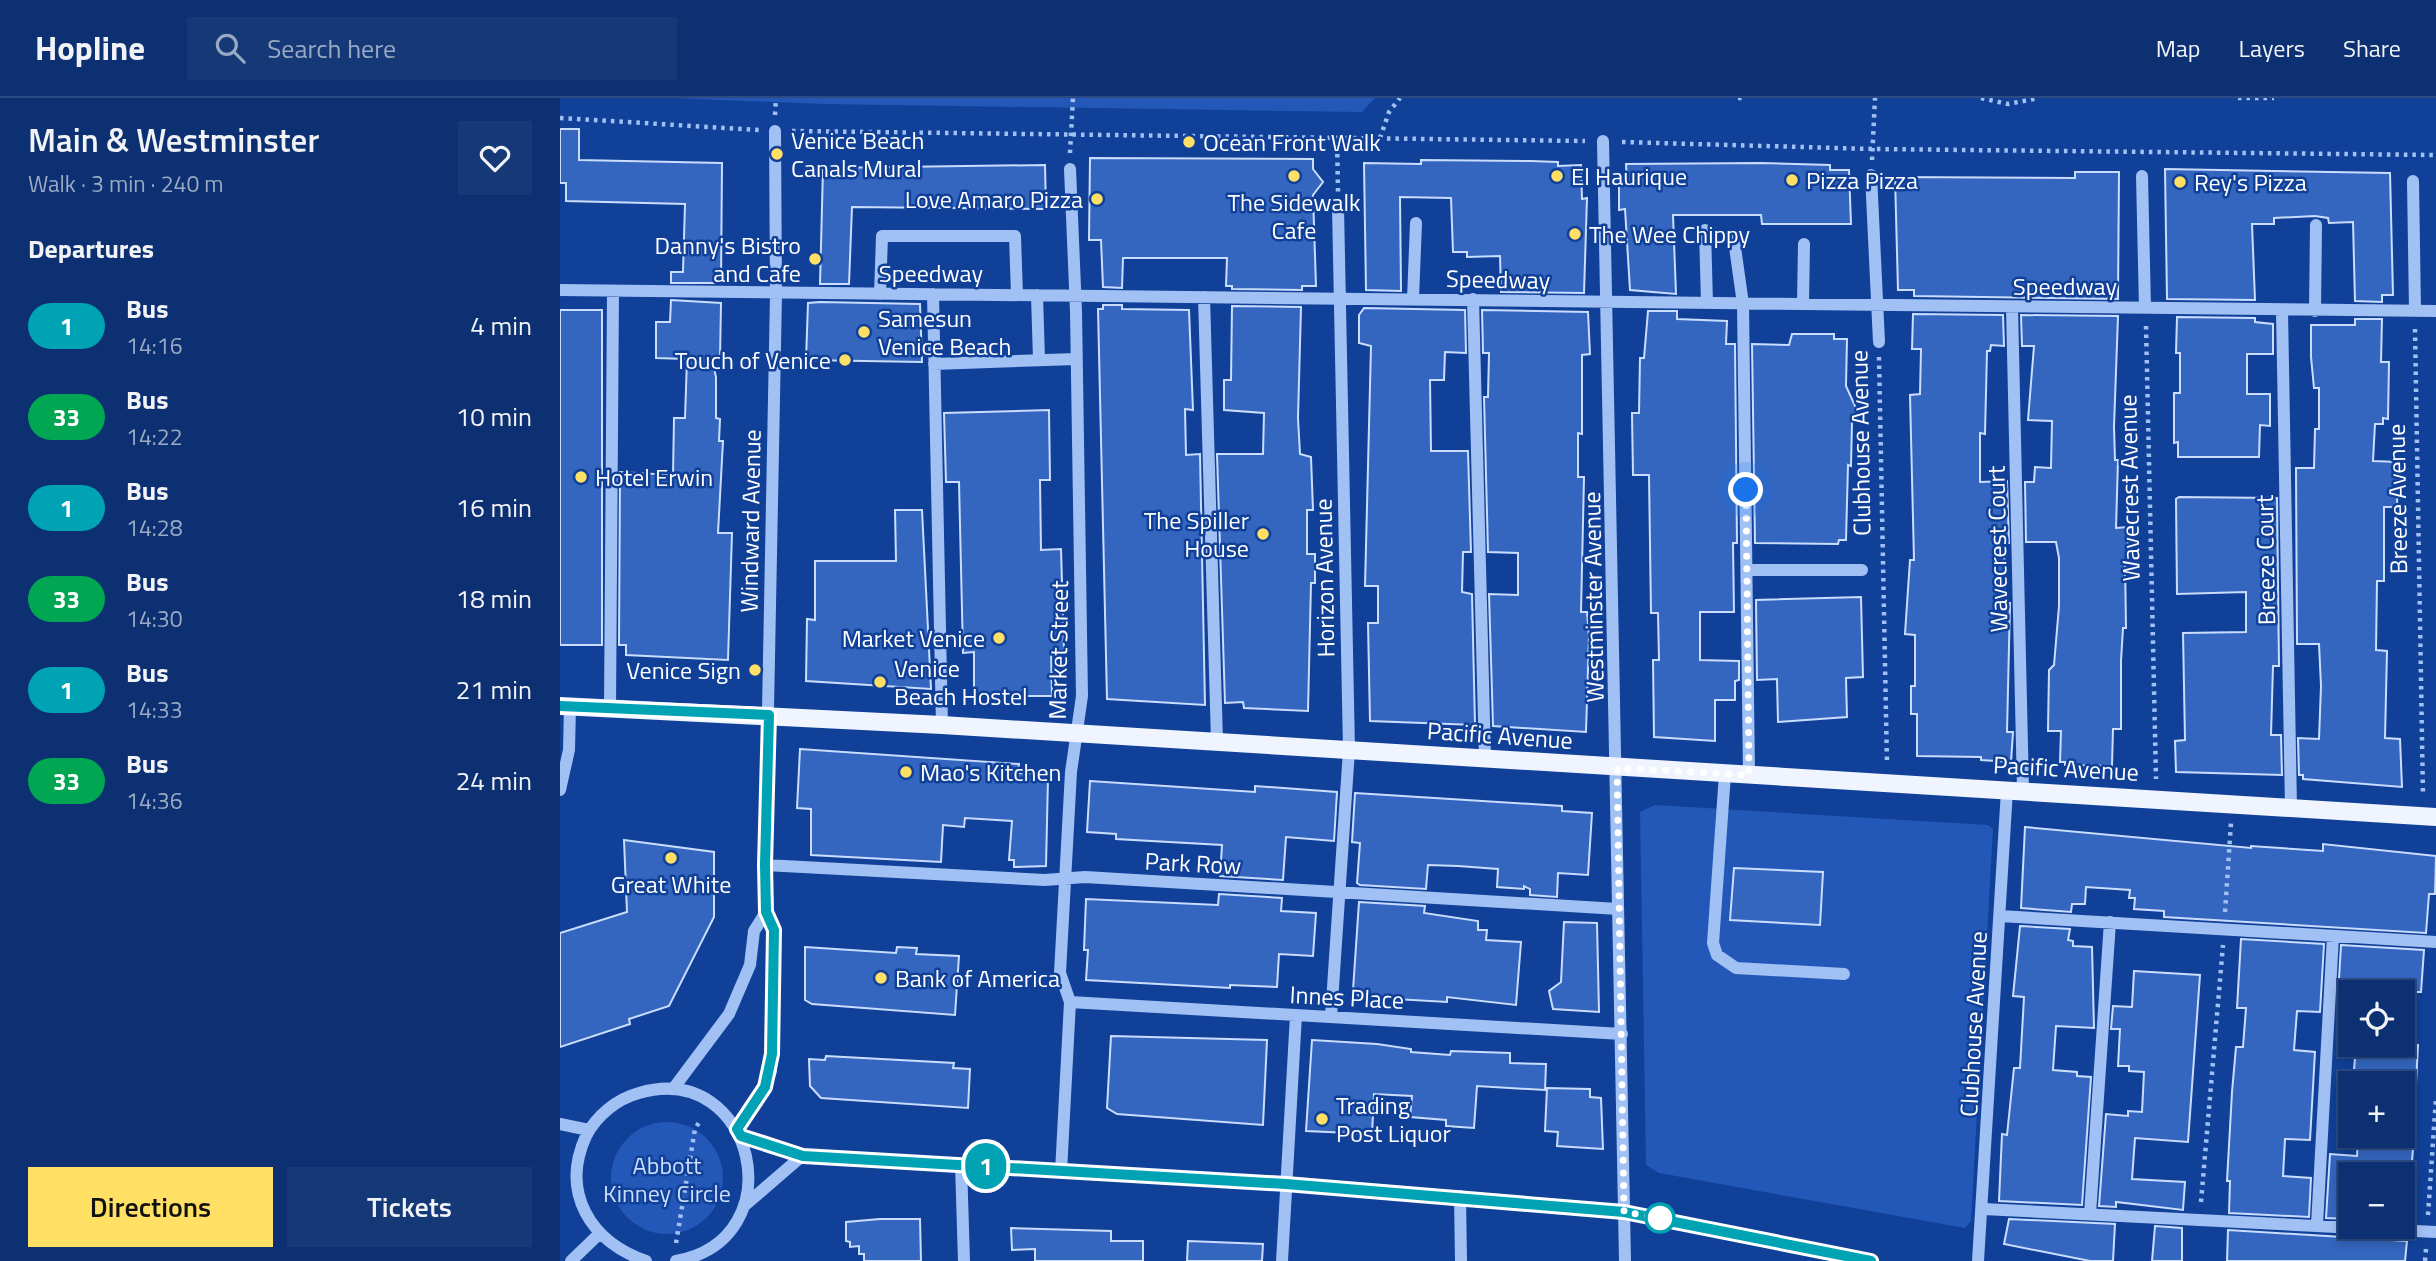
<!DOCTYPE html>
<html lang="en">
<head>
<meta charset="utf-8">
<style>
	:root { --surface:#0c3072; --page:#153877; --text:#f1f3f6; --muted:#9aa9c4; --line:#2c4b84; --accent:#ffe065 }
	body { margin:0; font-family:"Titillium Web",sans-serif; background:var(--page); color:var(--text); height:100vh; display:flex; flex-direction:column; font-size:26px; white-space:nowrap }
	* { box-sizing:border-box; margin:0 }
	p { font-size:23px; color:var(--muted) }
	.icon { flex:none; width:38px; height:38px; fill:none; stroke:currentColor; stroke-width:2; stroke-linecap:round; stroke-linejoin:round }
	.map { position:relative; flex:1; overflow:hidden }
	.sheet { display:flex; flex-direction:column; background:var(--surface); width:560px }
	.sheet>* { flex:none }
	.badge { padding:0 14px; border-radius:23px; font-size:24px; line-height:46px }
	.tools { position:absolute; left:1778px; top:882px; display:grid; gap:14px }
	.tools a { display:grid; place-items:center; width:77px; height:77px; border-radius:0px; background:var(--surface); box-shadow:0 4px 10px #0003,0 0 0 2px var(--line); font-size:35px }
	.you { position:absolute; width:35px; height:35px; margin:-18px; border:5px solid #fff; border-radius:50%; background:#1a73e8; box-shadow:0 0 0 10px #1a73e833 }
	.map>.badge { position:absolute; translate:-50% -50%; box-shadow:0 0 0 4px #fff }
	h2 { padding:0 28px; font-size:26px; line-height:63px }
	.round { display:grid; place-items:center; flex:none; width:74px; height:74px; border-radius:0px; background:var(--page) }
	.headline { display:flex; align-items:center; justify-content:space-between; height:119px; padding:0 28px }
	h1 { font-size:33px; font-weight:600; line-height:52px }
	.button { display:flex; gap:14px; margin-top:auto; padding:14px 28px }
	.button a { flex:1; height:80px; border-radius:0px; background:var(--accent); color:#111; font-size:28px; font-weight:600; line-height:80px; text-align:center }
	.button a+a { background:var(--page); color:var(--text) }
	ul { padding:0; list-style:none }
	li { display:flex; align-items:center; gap:21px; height:91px; padding:0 28px }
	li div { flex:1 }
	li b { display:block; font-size:26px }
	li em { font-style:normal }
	li .badge { min-width:77px; font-weight:700; text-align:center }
	header { display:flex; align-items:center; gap:42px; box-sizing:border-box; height:98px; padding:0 35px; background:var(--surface); border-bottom:2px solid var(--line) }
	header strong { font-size:33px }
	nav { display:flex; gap:38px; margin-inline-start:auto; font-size:24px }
	.search { width:490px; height:63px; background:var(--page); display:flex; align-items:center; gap:18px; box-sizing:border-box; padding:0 24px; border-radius:0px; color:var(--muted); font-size:26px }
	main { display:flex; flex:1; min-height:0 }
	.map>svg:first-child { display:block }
</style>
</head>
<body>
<header>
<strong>Hopline</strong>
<div class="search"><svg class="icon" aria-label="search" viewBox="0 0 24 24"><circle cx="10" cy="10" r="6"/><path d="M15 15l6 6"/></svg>Search here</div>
<nav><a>Map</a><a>Layers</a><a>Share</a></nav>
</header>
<main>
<section class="sheet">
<div class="headline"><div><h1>Main &amp; Westminster</h1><p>Walk · 3 min · 240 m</p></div><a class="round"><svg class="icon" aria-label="heart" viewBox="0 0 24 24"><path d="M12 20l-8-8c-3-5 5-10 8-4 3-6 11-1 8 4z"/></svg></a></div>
<h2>Departures</h2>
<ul>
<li><span class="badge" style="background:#00a3b4;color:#fff">1</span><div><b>Bus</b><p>14:16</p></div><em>4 min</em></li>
<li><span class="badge" style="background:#00a651;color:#fff">33</span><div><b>Bus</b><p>14:22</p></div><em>10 min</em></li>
<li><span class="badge" style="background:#00a3b4;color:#fff">1</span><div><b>Bus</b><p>14:28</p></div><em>16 min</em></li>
<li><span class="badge" style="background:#00a651;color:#fff">33</span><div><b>Bus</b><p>14:30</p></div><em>18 min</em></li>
<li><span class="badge" style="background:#00a3b4;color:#fff">1</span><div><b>Bus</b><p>14:33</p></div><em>21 min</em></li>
<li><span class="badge" style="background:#00a651;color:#fff">33</span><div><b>Bus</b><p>14:36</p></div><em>24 min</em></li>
</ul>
<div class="button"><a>Directions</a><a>Tickets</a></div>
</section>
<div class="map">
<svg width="1876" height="1163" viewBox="0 0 1876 1163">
	<rect width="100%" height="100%" fill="#104098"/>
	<!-- green -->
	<path fill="#2358b8" d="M113,0H815L802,14L263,6Z
		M1095,707L1428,727L1433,731L1411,1123L1405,1130L1099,1075L1086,1067L1080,714Z
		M51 1080a56 56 0 1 1 112 0a56 56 0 1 1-112 0Z"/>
	<!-- building -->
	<path fill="#3466bf" stroke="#caddfe" stroke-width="2" d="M0,31H19V62L162,65L161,185H111V174H123L125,106L6,103V85H0Z
		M530,60L753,61V71L763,84L753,97L756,188H742V192L672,191V188H666L667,160H563L562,190L543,189L541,142H529Z
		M861,62L971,63L998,64V68L1021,67L1022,101L1027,100L1024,195L941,194L940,158L907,159V154H893L891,100L840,99L841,193L806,192L804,65L861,66Z
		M1201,65L1270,67V72H1289L1291,126H1202L1201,117H1113L1116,196L1070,192L1065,111L1059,112V86L1067,85L1066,66Z
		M485,67L486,111L292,109L289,186H260L263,70Z
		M1605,71L1830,75L1833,197H1822V204L1795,203L1793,124L1769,125L1768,120L1755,118L1714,120V126H1692L1695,202L1607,201Z
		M1515,74H1559L1558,201L1354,198V192H1338L1335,79L1515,80Z
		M111,202L161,205L160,260L152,261L156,279V320L160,321L159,343H163L158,435H172L168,562L66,557V547H59L60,374L113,377L114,320H125L127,261L96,260V224H110Z
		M260,204L360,206L362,264L246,262L248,205Z
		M543,207H562V211L629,212L633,312L625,311L626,357L640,356L645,607L547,601L538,211H543Z
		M672,208L741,209L738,320L740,356L751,359L753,412H747V456H755V485H751L748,613L684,610L683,604L665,605L657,356H703L704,315L664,312V282H671Z
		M804,210L905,212L906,255L885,254L884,282H870L871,353H908L911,454H903L902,494L912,496L915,627L810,623L808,525H818V488H805L811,248L799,245V217Z
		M0,212H42V547H0Z
		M922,212L1028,214L1030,256L1022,257V336L1018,335V379H1024L1021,514H1027L1029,539L1026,634L933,628L929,496L958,497V455L928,454L924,299H928L929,255H923Z
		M1088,213H1117V221L1167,223L1166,246H1175L1177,445H1173L1174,514H1140V562L1179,563V582L1175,583V602H1155V643L1094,639L1093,562H1099L1098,515H1091L1089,377H1073L1072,315H1079L1080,260H1084Z
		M1353,216L1443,217L1444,248L1431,247L1430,253H1427L1425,336L1420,335V384L1447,383L1449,445H1444L1445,505H1450L1447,634H1453L1451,664L1421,662V659L1357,658V616H1351V588H1355V537L1345,536L1350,462H1354L1350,297L1360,296L1361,251H1352Z
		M1461,217L1558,218L1554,329L1555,362H1558L1556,430L1568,429V463H1565L1566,530H1563L1561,563V631H1553L1552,668L1505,667V664H1500L1501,633H1488L1489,572L1494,567L1499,508V460L1496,444H1466L1465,384H1474L1475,369L1491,370L1492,323L1468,322L1474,248H1462Z
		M1617,219L1695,220V224L1713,226V256H1687V296H1710V328L1700,327L1699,359H1618V344L1614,345V295H1620V255H1616Z
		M1795,221H1822L1821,264H1829L1828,321L1823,320V326H1815L1813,363L1838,364L1837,409H1824V483H1817L1816,552L1827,553L1825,640L1840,641L1842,689L1743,681V677H1739L1738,640L1759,641L1761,588L1759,546H1737L1736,370H1754L1755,331H1759V290H1754L1751,259V227H1795Z
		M1232,236H1274V241H1287L1286,288L1296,310L1295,324H1292L1291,368L1288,367L1286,442H1279L1278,446L1195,445L1192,246L1229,247Z
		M489,312L490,382H480L481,452L501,451L504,552H491L492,598H414V554L403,555L399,384H386L384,315Z
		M1619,399L1717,400L1719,568H1713L1711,637H1721L1722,677L1616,674L1615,643L1625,642L1623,535L1686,534V494L1617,496L1616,401Z
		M335,412H362L371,591L246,583L247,521L255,522V463H336Z
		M1301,499L1303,579L1286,580L1287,619L1218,624L1217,581L1197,582L1196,502Z
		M240,651L459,666L458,675L480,676L479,679L488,680L486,768L454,769V762H449L452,723L405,720L404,729L383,727L381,764L251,757V711L237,710Z
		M530,683L695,694V688L777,694L774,743L726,739L723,782L660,778L662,747L556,741V736L527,734Z
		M795,695L1002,708V713L1032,715L1028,777L998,775L997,799L970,797V791L964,788V791L937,789L938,771L898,768L868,767L866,791L800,787L797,785L800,745L792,744Z
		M1465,729L1691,750V748L1763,753V746L1876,758L1875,796H1869L1866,835L1604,819V813L1574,811L1575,800H1569L1570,792L1526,789L1525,806H1512L1511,814L1461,810Z
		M64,742L154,754V819L109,908L69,921L70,926L0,949V835L67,814Z
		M1174,770L1263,774L1260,827L1170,822Z
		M659,796L722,800L721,813L756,815L753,858L719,856L717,889L670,887V890L526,882L528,852H524L526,801L658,807Z
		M799,804L865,808L864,815L918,823V832H927L926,842L961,844L956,907L887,899V904L800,899L793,892Z
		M1004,824L1037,825L1039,914L993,911L989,893L1001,884Z
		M1460,828L1510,831L1508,842L1513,843V848L1532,849L1534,930L1496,928L1493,972L1517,974V978L1531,979L1522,1107L1439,1103L1442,1036L1447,1037L1454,970H1460L1464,899L1453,898Z
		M1681,841L1764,846L1760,914L1737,913L1734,952L1755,954L1750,1042L1725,1041L1723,1078L1751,1080L1749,1119L1669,1115L1670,1083H1667L1672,994L1676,949H1683L1686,910H1677Z
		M1781,847L1864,852L1861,894H1790V916L1777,915Z
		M245,849L336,855L337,849L357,850L356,856L399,858L395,917L252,906L245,902Z
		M1574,873L1640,877L1628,1044L1575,1040L1572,1081L1625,1084L1623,1112L1556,1104V1109L1539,1108L1546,1016L1568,1018V1013L1582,1014L1584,974L1569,973V968H1558L1560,931H1551L1553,908L1572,909Z
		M551,938L707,942L703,1027L557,1016L547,1010Z
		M752,942L817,946L851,951V954L890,957L891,953L950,955V965L986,966L985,992L917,988L914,1030L886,1028V1022L850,1019L852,998L814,996L812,1036L746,1033Z
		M1796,947H1858L1856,985H1793Z
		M266,958L394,965L393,970L410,971L408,1010L261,1000L250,988L249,961L265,962Z
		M987,990L1030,991V999L1041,1000L1043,1051L997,1048L998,1034L985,1033Z
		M1798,1038H1854L1851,1076H1790V1121L1766,1120L1770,1056L1797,1058Z
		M320,1121H360L361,1163H304V1156H299V1148L290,1149V1144L286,1143V1124Z
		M1449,1121L1555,1126L1553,1163H1530L1444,1146Z
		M1595,1128L1622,1130V1163H1592Z
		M451,1130L551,1133V1143H583V1163H475V1151L452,1152Z
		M1668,1132L1847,1143L1845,1163H1667Z
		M628,1143L703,1146L702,1163H627Z"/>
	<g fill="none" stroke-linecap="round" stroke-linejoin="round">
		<!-- path -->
		<path stroke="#a1c0f4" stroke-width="4.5" stroke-dasharray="3.5 5" stroke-linecap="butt" d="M1178,0H1185
			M1421,0L1448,6L1479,0
			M1678,0H1714
			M215,17L216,0
			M0,20L199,32
			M232,33L1025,43
			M777,39L778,94
			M820,40L829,14L840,0
			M1062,44L1313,51L1876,57
			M510,55L513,0
			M1312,62L1315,0
			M1586,228L1596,681
			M1855,231L1863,698
			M1319,259L1327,667
			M1665,814L1671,725
			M1641,1104L1663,847
			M1868,1117L1876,1000
			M116,1145L135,1031L141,1021
			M1865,1163L1866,1151"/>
		<!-- minor -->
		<path stroke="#a1c0f4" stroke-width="12" d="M1043,43L1065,1163
			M1311,77L1319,244
			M1582,78L1585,210
			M1853,83L1855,212
			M1145,132L1147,205
			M1174,142L1183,206L1189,677
			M0,192L1876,213
			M320,196L322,138H455L457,197
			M373,196L382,627
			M477,197L479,262
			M644,199L657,643
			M853,201L856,125
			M913,201L925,660
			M1243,206L1244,146
			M1452,209L1463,692
			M1722,213L1731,710
			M1755,213L1756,127
			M374,266L516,261
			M1187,472H1302
			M50,609L53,194
			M1165,676L1153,845L1157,857L1176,870L1284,876
			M0,692L9,652L10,608
			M205,767L485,782L525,779L1058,811
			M1440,818L1876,844
			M510,904L1062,936
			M771,919L789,652L778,109
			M113,991L169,916L190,867L194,833L206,814
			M0,1026L29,1032
			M177,1032L205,989L211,973L214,832L206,814L205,767L216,196L215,33
			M181,1039L242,1058L726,1086L1064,1114L1311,1163
			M401,1066L404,1163
			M501,1074L510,904L500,875L511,674L522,598L516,213L510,71
			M900,1098L901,1163
			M184,1108L242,1058
			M1423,1111L1876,1134
			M1530,1116L1550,824
			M1757,1127L1773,838
			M11,1163L39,1136
			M86,1163C31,1144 0,1095 26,1038C37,1017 57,1001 79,995C195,961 236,1142 116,1163
			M722,1163L736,917
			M1418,1163L1447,692"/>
		<!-- major -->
		<path stroke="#eff4ff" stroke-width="18" d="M0,608L382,627L1876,719"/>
	</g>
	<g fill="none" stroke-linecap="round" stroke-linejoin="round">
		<!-- line casing -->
		<g stroke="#fff" stroke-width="16">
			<path id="line" d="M0,608L209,617L205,767L206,814L214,832L212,956L205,989L177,1031L181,1038L243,1058L726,1086L1064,1114L1311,1163"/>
		</g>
		<!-- line -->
		<use href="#line" stroke="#00a3b4" stroke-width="10"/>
		<!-- walk -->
		<path stroke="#fff" stroke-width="7" stroke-dasharray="0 12.6" d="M1100,1120L1064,1114L1057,670L1189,677L1186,392"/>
	</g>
	<!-- markers -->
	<g fill="#ffe065" stroke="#104098" stroke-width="2.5">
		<circle cx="629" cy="44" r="7"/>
		<circle cx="217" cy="56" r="7"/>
		<circle cx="734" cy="78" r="7"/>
		<circle cx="997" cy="78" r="7"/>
		<circle cx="1232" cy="82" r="7"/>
		<circle cx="1620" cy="84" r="7"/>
		<circle cx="537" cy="101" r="7"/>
		<circle cx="1015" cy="136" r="7"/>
		<circle cx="255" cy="161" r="7"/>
		<circle cx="304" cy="234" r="7"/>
		<circle cx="285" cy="262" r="7"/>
		<circle cx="21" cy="379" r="7"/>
		<circle cx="703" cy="436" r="7"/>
		<circle cx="439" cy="540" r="7"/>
		<circle cx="195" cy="572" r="7"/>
		<circle cx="320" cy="584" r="7"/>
		<circle cx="346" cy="674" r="7"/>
		<circle cx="111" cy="760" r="7"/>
		<circle cx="321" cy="880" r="7"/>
		<circle cx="762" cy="1021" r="7"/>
	</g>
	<circle fill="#fff" stroke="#00a3b4" stroke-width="3.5" cx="1100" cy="1120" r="14"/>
	<g text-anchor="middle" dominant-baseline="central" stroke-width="5" stroke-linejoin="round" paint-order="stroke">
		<!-- poi labels -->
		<g font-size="24" fill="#fff" stroke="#104098" text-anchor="start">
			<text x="231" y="42">Venice Beach<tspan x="231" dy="28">Canals Mural</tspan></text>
			<text x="643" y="44">Ocean Front Walk</text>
			<text x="1011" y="78">El Haurique</text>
			<text x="1246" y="82">Pizza Pizza</text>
			<text x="1634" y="84">Rey's Pizza</text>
			<text x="523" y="101" text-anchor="end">Love Amaro Pizza</text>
			<text x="734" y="104" text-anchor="middle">The Sidewalk<tspan x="734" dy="28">Cafe</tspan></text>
			<text x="1029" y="136">The Wee Chippy</text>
			<text x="241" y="147" text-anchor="end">Danny's Bistro<tspan x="241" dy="28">and Cafe</tspan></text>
			<text x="318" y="220">Samesun<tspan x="318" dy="28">Venice Beach</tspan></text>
			<text x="271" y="262" text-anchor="end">Touch of Venice</text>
			<text x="35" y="379">Hotel Erwin</text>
			<text x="689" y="422" text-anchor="end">The Spiller<tspan x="689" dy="28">House</tspan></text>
			<text x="425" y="540" text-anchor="end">Market Venice</text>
			<text x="334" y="570">Venice<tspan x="334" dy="28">Beach Hostel</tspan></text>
			<text x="181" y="572" text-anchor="end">Venice Sign</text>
			<text x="360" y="674">Mao's Kitchen</text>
			<text x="111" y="786" text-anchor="middle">Great White</text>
			<text x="335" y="880">Bank of America</text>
			<text x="776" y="1007">Trading<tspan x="776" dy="28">Post Liquor</tspan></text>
		</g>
		<!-- street labels -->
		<g font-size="24" fill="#fff" stroke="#104098">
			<text x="371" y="175">Speedway</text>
			<text transform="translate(938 181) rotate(1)">Speedway</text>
			<text x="1505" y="188">Speedway</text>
			<text transform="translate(1300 345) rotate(-91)">Clubhouse Avenue</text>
			<text transform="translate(1569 390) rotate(-91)">Wavecrest Avenue</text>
			<text transform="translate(1837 401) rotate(-91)">Breeze Avenue</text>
			<text transform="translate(190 423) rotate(-89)">Windward Avenue</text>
			<text transform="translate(1437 451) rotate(-91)">Wavecrest Court</text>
			<text transform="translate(1705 462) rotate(-91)">Breeze Court</text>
			<text transform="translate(764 480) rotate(-91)">Horizon Avenue</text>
			<text transform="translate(1033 499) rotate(-91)">Westminster Avenue</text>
			<text transform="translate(498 552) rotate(-89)">Market Street</text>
			<text transform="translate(940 637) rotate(4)">Pacific Avenue</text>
			<text transform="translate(1506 670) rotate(3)">Pacific Avenue</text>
			<text transform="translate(633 765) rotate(3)">Park Row</text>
			<text transform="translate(787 899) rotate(3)">Innes Place</text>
			<text transform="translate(1413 926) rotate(-87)">Clubhouse Avenue</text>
		</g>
		<!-- park labels -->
		<g font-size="24" fill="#caddfe" stroke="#104098">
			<text x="107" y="1067">Abbott<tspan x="107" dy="28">Kinney Circle</tspan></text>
		</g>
	</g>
</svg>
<div class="tools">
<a><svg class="icon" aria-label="locate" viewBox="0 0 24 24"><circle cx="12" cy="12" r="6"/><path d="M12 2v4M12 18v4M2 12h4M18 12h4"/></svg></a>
<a>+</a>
<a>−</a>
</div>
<div class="you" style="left:1186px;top:392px"></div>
<b class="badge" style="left:426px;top:1068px;background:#00a3b4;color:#fff">1</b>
</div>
</main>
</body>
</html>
